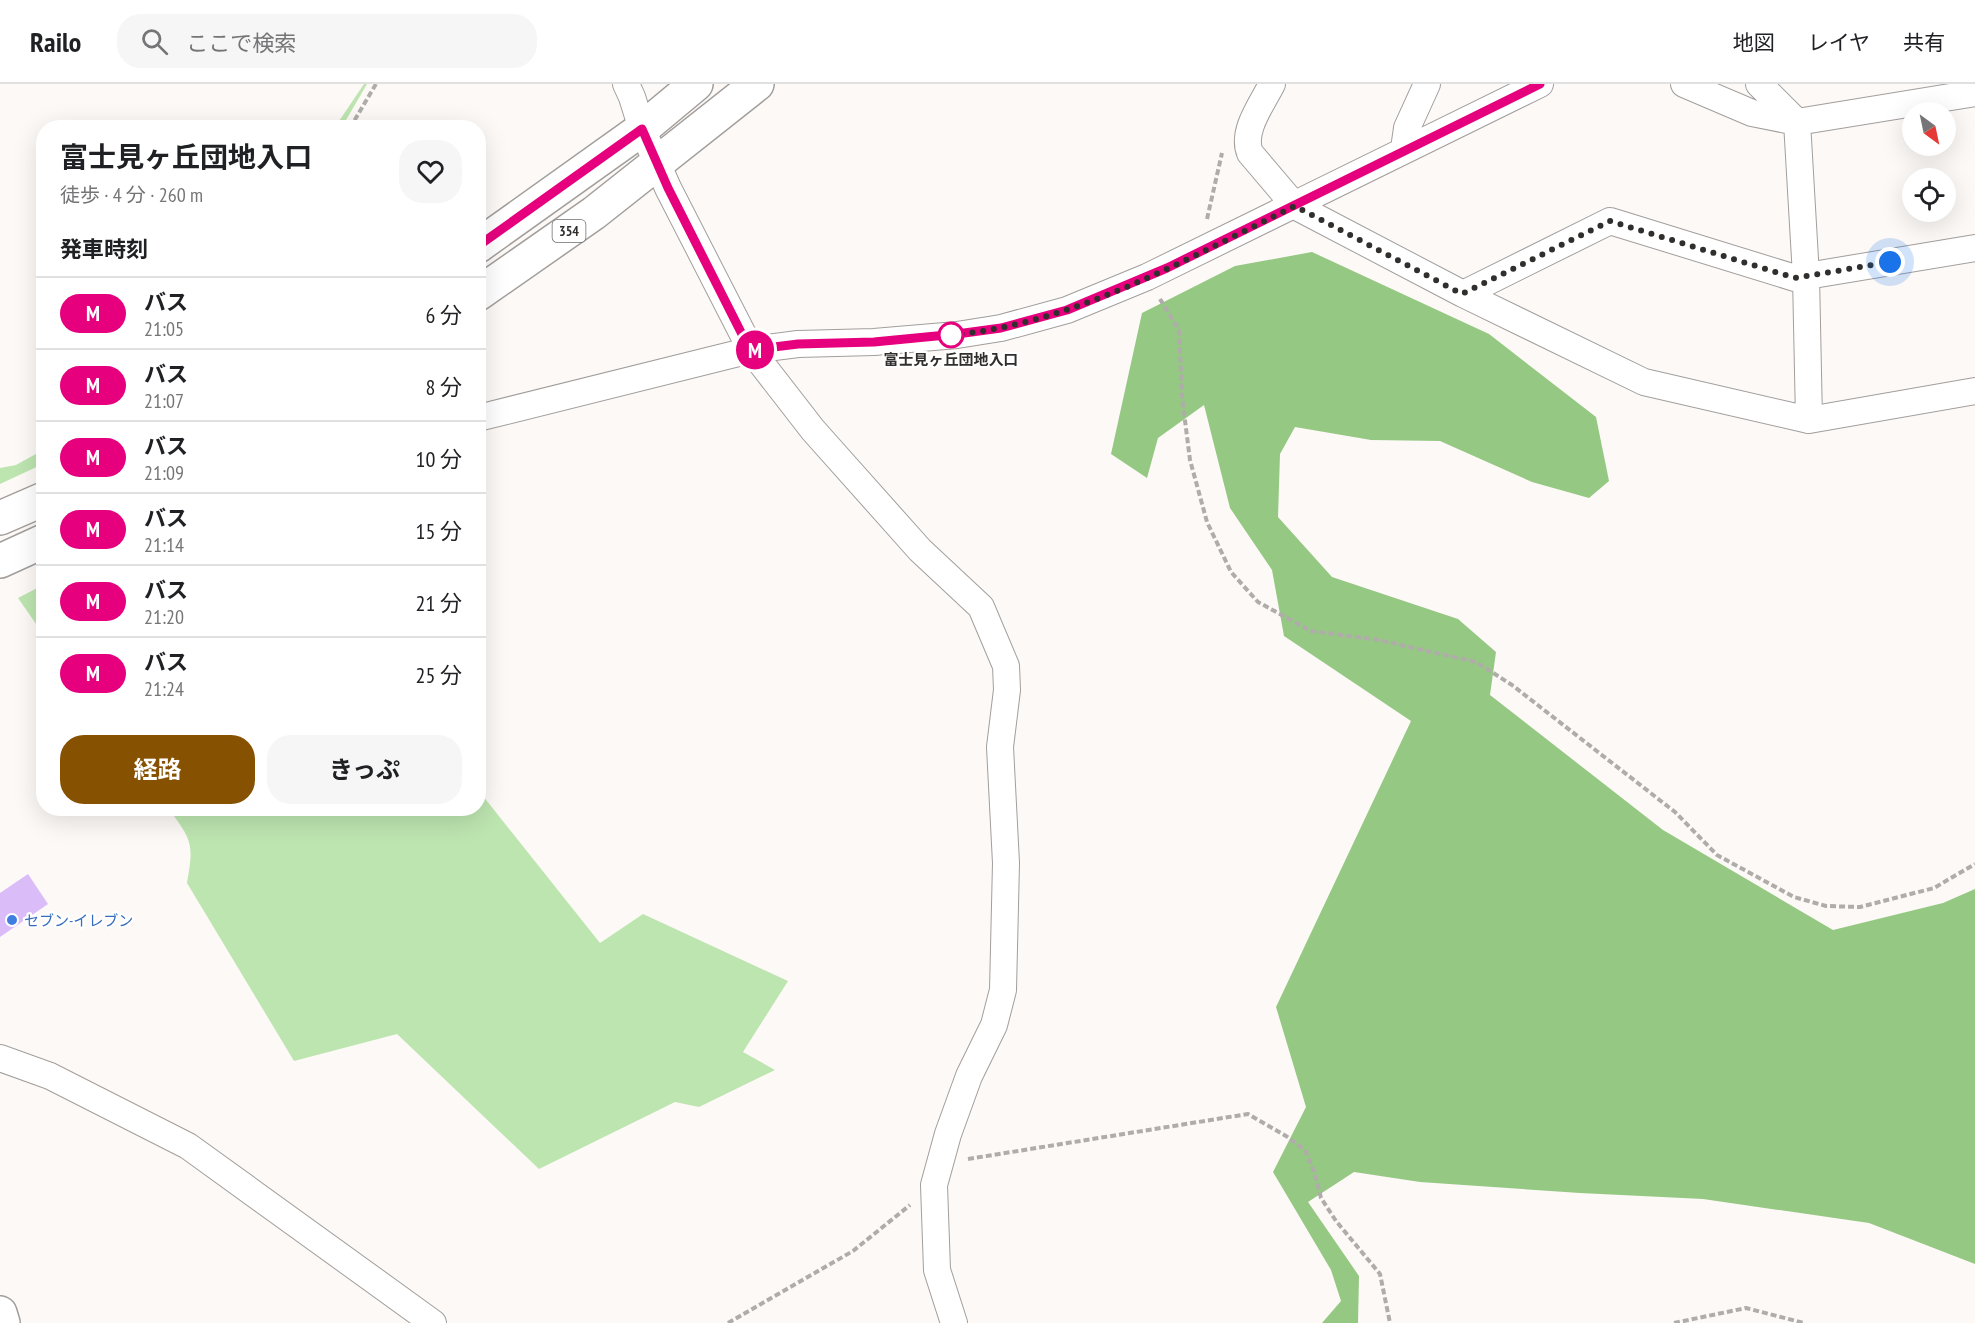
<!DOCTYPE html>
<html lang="ja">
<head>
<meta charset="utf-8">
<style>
	:root { --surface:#fff; --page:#f6f6f6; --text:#202124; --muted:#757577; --line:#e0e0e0; --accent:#865100 }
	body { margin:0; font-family:"PT Sans Narrow","Noto Sans JP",sans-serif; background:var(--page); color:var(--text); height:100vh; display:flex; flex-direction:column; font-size:22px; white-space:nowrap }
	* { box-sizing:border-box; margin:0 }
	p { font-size:20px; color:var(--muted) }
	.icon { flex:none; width:33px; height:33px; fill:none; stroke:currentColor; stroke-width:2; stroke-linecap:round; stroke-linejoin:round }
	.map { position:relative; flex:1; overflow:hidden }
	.panel { position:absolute; left:36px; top:36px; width:450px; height:696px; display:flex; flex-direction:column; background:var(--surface); border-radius:24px; box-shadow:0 6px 24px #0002 }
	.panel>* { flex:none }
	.badge { padding:0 12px; border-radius:20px; font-size:21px; line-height:39px }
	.needle { width:39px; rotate:147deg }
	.buttons { position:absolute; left:1902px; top:18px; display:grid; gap:12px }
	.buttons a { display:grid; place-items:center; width:54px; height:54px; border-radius:50%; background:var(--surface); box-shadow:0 6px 24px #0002; font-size:30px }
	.you { position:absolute; width:30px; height:30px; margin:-15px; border:4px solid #fff; border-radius:50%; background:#1a73e8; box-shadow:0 0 0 9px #1a73e833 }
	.map>.badge { position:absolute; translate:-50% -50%; box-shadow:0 0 0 3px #fff }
	h2 { padding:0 24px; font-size:22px; line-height:54px }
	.round { display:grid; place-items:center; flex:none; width:63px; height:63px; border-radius:24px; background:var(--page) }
	.head { display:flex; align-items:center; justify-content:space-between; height:102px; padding:0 24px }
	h1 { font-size:28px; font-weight:700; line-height:45px }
	.primary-button { display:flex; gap:12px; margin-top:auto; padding:12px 24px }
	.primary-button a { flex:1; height:69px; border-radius:24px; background:var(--accent); color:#fff; font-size:24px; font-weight:700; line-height:69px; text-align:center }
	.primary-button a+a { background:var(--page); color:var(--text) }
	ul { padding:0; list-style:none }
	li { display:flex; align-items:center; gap:18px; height:72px; padding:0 24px; border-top:2px solid var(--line) }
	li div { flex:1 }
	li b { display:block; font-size:22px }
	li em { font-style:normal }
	li .badge { min-width:66px; font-weight:700; text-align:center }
	header { display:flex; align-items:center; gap:36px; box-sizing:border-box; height:84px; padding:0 30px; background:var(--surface); border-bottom:2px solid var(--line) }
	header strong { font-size:28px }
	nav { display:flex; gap:33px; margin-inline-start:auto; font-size:21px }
	.search { width:420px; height:54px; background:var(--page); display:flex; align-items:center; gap:15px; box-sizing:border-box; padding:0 21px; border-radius:24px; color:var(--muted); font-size:22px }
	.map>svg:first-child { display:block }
</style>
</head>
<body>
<header>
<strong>Railo</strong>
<div class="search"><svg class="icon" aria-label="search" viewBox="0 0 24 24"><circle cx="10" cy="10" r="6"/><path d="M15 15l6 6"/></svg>ここで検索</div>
<nav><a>地図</a><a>レイヤ</a><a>共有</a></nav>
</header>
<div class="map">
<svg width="1975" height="1239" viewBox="0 0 1975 1239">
	<rect width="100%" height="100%" fill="#fdf9f6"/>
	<!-- green -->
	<path fill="#bde5b0" d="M364,0H367L342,43H335Z
		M43,366V380L0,400V384L16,381Z
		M43,501V550L18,514Z
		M479,707L600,859L643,830L788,897L743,968L775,986L699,1023L675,1018L539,1085L397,950L294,977L187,799C194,759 192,757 169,725L478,724Z"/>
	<!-- forest -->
	<path fill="#95c883" d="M1312,168L1489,250L1596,333L1609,397L1589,414L1532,398L1440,357L1371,356L1295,343L1280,370L1278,433L1332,493L1458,535L1496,568L1490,611L1663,746L1833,846L1943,819L1975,805V1180L1869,1139L1703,1115L1580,1109L1420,1098L1354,1088L1308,1118L1359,1192L1358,1239H1322L1341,1217L1331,1186L1273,1088L1306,1023L1276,923L1411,637L1284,552L1272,486L1230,424L1204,321L1158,354L1147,394L1111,370L1142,229L1235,182Z"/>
	<!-- building -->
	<path fill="#dabcf8" d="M28,790L48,820L0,853V809Z"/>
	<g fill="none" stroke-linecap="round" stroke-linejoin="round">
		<!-- minor casing -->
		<g stroke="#a29e9c" stroke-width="28">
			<path id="minor" d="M626,0L632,13L642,45L668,104L751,266L813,346L920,466L981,523L1006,582L1007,606L1000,663L1006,779L1003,906L994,941L969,992L948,1050L934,1101L937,1186L954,1239
				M1272,0C1262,20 1241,47 1250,69L1295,122L1463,210L1644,298L1809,336L1975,307
				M1684,0L1752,29L1797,38L1806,192L1809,336
				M1759,0L1797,38L1975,9
				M1404,65L1407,44L1427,0
				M1463,210L1610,137L1795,194L1975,164
				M478,334L751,266L798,260L874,258L957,251L1001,244L1067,226L1147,193L1540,0
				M0,974L50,992L188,1062L433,1239"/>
		</g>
		<!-- major casing -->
		<g stroke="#a29e9c" stroke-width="36">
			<path id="major" d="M0,1229L3,1239"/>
		</g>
		<!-- highway casing -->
		<g stroke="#a29e9c" stroke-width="36">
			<path id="highway" d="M478,162L642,45L696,0
				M478,210L594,129L757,0
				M0,434L44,415
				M0,477L44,457"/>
		</g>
		<!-- path -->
		<path stroke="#afacaa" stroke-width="4" stroke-dasharray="6 3" stroke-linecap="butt" d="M350,44L376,0
			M1207,135L1222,69
			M1160,215L1179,246L1182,313L1190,376L1207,438L1231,488L1258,518L1311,547L1379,556L1476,578L1512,601L1675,728L1717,771L1794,813L1826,822L1860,823L1934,804L1975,780
			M968,1075L1248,1030L1286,1052L1305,1066L1315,1090L1321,1114L1336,1137L1380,1190L1390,1239
			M728,1239L853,1167L910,1121
			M1674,1239L1746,1224L1804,1239"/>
		<!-- minor -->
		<use href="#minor" stroke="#fff" stroke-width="26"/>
		<!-- major -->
		<use href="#major" stroke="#fff" stroke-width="33"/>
		<!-- highway -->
		<use href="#highway" stroke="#fff" stroke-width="33"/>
	</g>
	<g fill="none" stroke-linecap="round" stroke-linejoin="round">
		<!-- line casing -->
		<g stroke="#fff" stroke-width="14">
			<path id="line" d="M478,162L642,45L668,104L750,266L798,260L874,258L957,250L1001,244L1067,226L1167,184L1540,0"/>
		</g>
		<!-- line -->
		<use href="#line" stroke="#e6007e" stroke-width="9"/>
		<!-- walk -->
		<path stroke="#302f2e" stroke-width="6" stroke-dasharray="0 10.8" d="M951,251C1074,240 1186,175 1295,122L1462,210L1610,137L1795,194L1890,178"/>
	</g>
	<!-- markers -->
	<circle fill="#fff" stroke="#e6007e" stroke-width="3" cx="951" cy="251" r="12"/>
	<circle fill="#3f7fe0" stroke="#fff" stroke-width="2" cx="12" cy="836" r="6"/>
	<g text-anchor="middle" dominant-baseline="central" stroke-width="4.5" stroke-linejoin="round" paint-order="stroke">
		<!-- shield labels -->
		<rect fill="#fff" stroke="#6e6d6d" stroke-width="1.5" x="552.5" y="136" width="33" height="22" rx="4.5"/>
		<g font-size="14" font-weight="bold" fill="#302f2e">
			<text x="569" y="147">354</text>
		</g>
		<!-- stop labels -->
		<g font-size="15" font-weight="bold" fill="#302f2e" stroke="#fff">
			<text x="951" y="275">富士見ヶ丘団地入口</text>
		</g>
		<!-- shop labels -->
		<g font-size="15" fill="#366cbe" stroke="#fff" text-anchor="start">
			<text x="24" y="836">セブン-イレブン</text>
		</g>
	</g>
</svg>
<div class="buttons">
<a><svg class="needle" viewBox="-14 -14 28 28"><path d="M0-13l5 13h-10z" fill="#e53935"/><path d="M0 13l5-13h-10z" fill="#757577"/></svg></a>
<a><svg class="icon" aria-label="locate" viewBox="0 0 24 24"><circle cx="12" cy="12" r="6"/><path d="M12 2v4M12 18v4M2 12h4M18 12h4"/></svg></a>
</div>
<div class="you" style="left:1890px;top:178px"></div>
<b class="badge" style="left:755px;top:266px;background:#e6007e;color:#fff">M</b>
<section class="panel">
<div class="head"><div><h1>富士見ヶ丘団地入口</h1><p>徒歩 · 4 分 · 260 m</p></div><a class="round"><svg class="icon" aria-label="heart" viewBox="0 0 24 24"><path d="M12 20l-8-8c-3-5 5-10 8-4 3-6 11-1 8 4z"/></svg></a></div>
<h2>発車時刻</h2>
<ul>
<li><span class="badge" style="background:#e6007e;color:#fff">M</span><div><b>バス</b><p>21:05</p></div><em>6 分</em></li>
<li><span class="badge" style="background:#e6007e;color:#fff">M</span><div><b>バス</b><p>21:07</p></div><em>8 分</em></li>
<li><span class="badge" style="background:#e6007e;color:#fff">M</span><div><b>バス</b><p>21:09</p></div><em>10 分</em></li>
<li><span class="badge" style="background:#e6007e;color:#fff">M</span><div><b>バス</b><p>21:14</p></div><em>15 分</em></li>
<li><span class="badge" style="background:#e6007e;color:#fff">M</span><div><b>バス</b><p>21:20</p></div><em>21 分</em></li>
<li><span class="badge" style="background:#e6007e;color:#fff">M</span><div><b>バス</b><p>21:24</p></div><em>25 分</em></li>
</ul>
<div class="primary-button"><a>経路</a><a>きっぷ</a></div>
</section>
</div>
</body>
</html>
